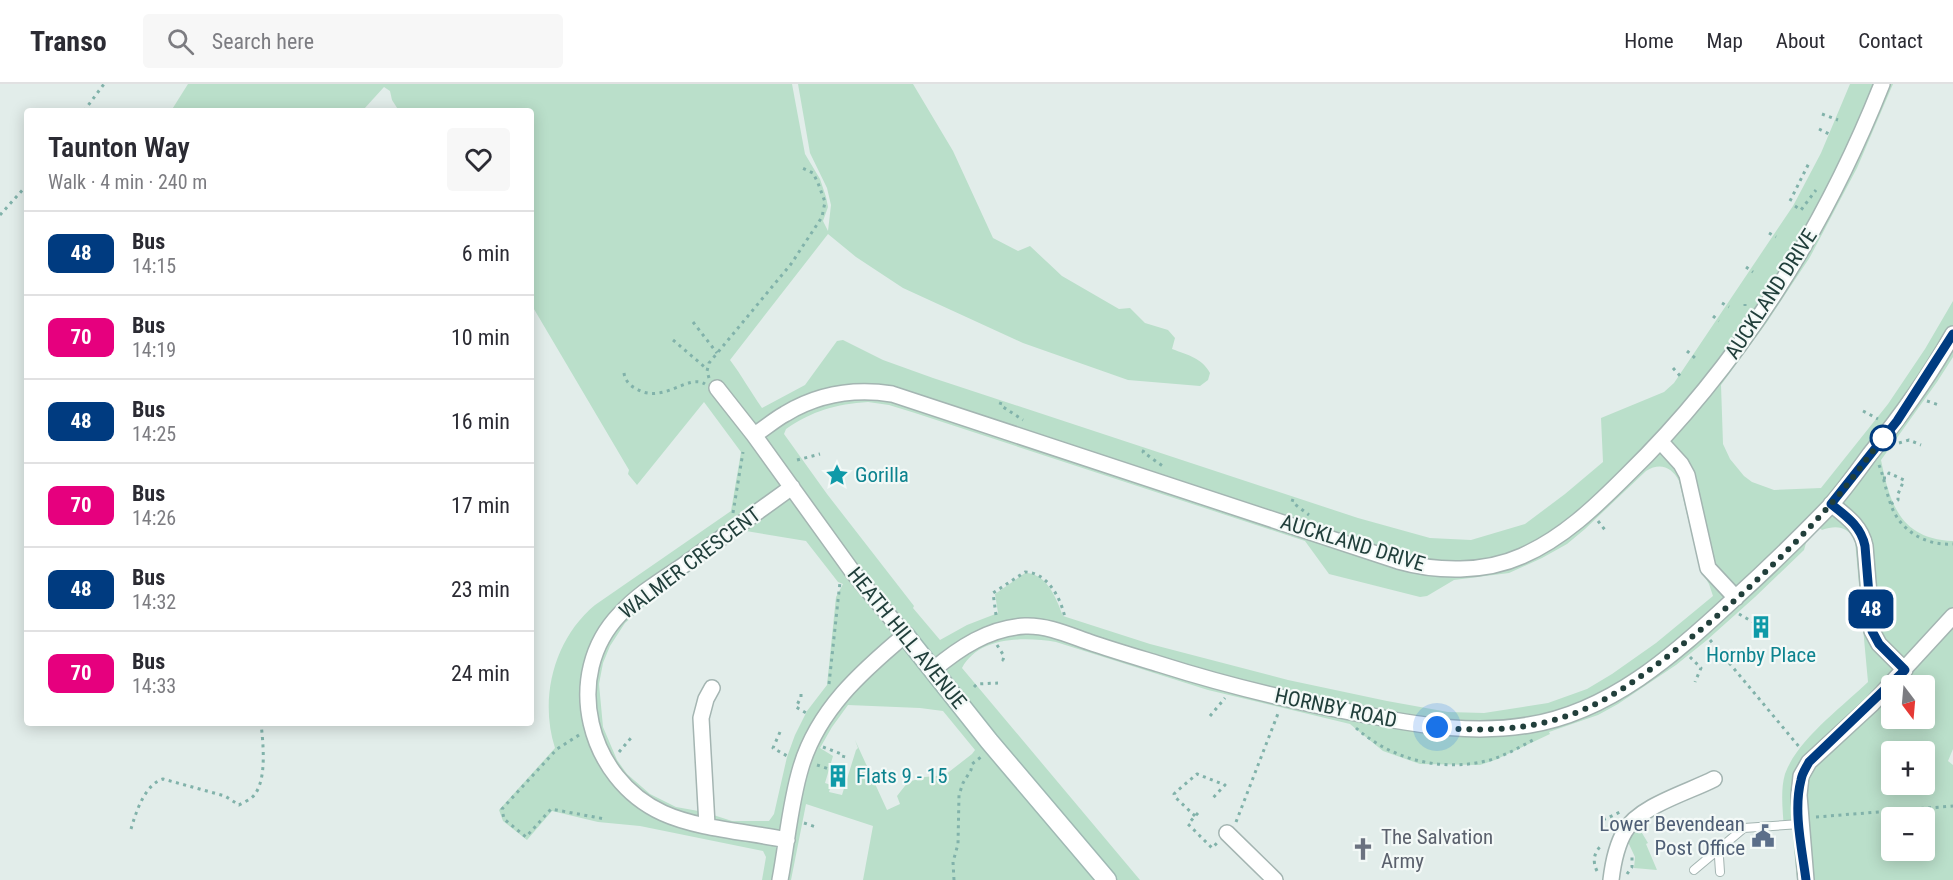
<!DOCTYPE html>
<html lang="en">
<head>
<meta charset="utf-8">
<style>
	:root { --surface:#fff; --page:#f7f7f7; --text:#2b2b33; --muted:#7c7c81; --line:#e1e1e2 }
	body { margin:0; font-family:"Roboto Condensed",sans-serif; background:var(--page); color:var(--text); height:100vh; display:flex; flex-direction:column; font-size:22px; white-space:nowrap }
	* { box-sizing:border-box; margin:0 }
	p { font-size:20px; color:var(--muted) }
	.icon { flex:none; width:33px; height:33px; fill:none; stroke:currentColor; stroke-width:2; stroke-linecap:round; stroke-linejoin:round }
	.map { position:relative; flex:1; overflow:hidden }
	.sheet { position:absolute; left:24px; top:24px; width:510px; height:618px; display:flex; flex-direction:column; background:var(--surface); border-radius:6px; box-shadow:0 3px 15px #0003 }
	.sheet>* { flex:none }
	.badge { padding:0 12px; border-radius:9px; font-size:21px; line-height:39px }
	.needle { width:39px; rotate:164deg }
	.buttons { position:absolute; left:1881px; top:591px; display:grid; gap:12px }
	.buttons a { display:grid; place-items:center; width:54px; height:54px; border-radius:6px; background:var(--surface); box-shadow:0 3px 15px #0003; font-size:30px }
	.you { position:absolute; width:30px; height:30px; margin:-15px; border:4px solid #fff; border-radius:50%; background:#1a73e8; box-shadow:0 0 0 9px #1a73e833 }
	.map>.badge { position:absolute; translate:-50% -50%; box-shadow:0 0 0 3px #fff }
	.round { display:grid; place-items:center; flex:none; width:63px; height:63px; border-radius:6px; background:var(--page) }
	.headline { display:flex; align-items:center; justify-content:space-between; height:102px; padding:0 24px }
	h1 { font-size:28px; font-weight:600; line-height:45px }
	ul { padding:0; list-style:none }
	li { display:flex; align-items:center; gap:18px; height:84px; padding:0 24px; border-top:2px solid var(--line) }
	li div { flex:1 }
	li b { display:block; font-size:22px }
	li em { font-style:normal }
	li .badge { min-width:66px; font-weight:700; text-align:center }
	header { display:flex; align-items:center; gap:36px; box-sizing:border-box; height:84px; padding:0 30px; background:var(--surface); border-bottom:2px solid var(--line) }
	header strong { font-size:28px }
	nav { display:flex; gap:33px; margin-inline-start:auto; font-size:21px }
	.search { width:420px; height:54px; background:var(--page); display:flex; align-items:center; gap:15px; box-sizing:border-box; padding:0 21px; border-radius:6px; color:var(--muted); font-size:22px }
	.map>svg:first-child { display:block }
</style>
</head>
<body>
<header>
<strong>Transo</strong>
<div class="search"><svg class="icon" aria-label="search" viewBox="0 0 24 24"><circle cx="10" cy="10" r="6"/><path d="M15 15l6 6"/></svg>Search here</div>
<nav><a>Home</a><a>Map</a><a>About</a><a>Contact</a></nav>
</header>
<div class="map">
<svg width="1953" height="796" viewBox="0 0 1953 796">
	<rect width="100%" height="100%" fill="#e2edea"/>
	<!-- green -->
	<path fill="#badfca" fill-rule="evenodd" d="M188,0H792L805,70L820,95L826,113L828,123L823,137L828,147L831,121L827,104L810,69L798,0H913L953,67L993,154L1018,167L1030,162L1062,192L1119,225L1130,224L1145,239L1168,246L1175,254L1172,265C1188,271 1202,274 1210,289L1208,296L1200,302L1128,296L1023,259L903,204L856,173L828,150L730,276C742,292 750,307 762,324L805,301L837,257L843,256L883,276L933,294L1358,434L1430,454L1471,456L1525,440L1565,410L1603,378L1601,334L1664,308L1674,299L1793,122L1821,69L1850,0H1893L1857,84L1810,173L1767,238L1721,301L1723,360L1730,375L1744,392L1752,398L1774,406L1821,404L1888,320L1925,265L1953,217V273L1937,298L1881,376C1890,421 1901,455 1953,457V665L1948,677L1953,681V796H1797L1792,745L1784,746C1783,728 1780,707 1785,690C1797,656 1842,623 1868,598L1855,457C1848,442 1836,441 1822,446L1812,438L1804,466L1755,513L1707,556L1676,581L1618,620L1598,631L1549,648L1550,650L1495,676L1480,681L1420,680L1383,667L1350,640L1208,606L1056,558C1025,553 979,552 962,584L1140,796H863L873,742L806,720L791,796H762L766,773L763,767L640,742L598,738L552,727L527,756L503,737L499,726L555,664C539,614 554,555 595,521L731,427L741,368L704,318L637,401L628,390L629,386L531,220V27H399L392,16L390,7L384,3L364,25L358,27H171ZM868,318L889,321L915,329L1305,457L1329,490L1420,513L1427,512L1454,496L1509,489L1542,474L1567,460L1585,445L1646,387C1660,378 1672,383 1679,397L1700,485L1709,500L1713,512L1656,559L1612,590L1587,605L1548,619L1484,629L1448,628L1387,617L1288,596L1150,560L1063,532C1056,514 1047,489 1025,489L995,510L998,529L967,541L940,556L913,524L914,522L827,410L784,350L786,345C812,327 836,320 868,318ZM746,447L806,457L838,498L843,500L836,513L827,601L807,627L795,651L787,673L774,730L769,737H732L704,728L676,723L650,710L627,690L617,676L603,643L599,600L603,579L610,562L625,539L658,510ZM1892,602H1924V634H1892ZM848,621L920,624L943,627L975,666L972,670L945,691L925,693L908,698L897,712L900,720L887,726L855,656L858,664L856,666L842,711L829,708L831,701L825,699L833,672L820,664L832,643ZM1892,668H1924V700H1892ZM1892,734H1924V766H1892Z
		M1639,744L1648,759L1646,760L1657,786L1634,784L1635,773L1628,758L1634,748Z"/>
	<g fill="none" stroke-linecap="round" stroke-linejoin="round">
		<!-- lane casing -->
		<g stroke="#a4b5b2" stroke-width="10">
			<path id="lane" d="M1716,768L1719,773L1720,788
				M1694,786L1744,744L1800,740"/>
		</g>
		<!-- street casing -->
		<g stroke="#a4b5b2" stroke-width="18">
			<path id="street" d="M717,304L754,351L852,487L905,551C861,588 818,626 801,683C790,719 787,759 780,796
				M754,351C764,345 774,336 785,330C818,310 853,304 892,310L1398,477C1437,488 1484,489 1522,472C1563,454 1595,423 1626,392C1739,282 1824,146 1882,0
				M1660,357L1681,380L1687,391L1708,484L1736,514
				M1831,420C1846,432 1861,442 1865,462L1872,547L1879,560L1905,586
				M933,586C959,564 989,544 1025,542C1047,541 1069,551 1089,558C1112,566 1136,573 1159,580C1228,602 1300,619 1372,632C1424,642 1475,650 1529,641C1610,628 1674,571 1733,516C1766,486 1798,455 1829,423C1844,406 1857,388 1870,370C1901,332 1929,293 1953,250
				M707,741L701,634L706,615L712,604
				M1227,749L1275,796
				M787,756C749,748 698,745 663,729C588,695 561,591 620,530C637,511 660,497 681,483C718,456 755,430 792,403
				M1611,796C1613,779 1616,762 1625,747C1639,722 1689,708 1714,695
				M1806,796L1799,711L1801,692L1809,678L1872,620L1953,532"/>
		</g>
		<!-- secondary casing -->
		<g stroke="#a0b9b4" stroke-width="21">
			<path id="secondary" d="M905,551L989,657L1107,796"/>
		</g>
		<!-- path -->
		<path stroke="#81b2aa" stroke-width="3" stroke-dasharray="3 4.5" stroke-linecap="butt" d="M84,27L104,0
			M1822,30L1838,36
			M1819,45L1831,51
			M1790,117L1809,79
			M1795,122L1801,126L1816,106
			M0,131L27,101
			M1769,149L1776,153
			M1746,183L1753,188
			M1722,219L1729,223
			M1745,222V220
			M1713,232L1719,237
			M693,238L717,269
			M673,256L707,285
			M1687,267L1695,274
			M1673,284L1681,293
			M624,289C625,296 629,301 635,304C662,322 688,289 705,300
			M709,294L707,287L709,279L791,180L822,133L825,118L818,99L813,89L800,83
			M1927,317L1939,321
			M1001,318L1000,321L1023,336
			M1863,327L1878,335
			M1899,359L1909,356L1921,361
			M1144,366L1143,368L1164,383
			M797,376L820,370
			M1879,381C1884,393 1886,408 1891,421C1900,447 1926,462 1953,460
			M1883,394H1887L1889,389L1904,396L1898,410V416L1891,420
			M1293,415L1292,418L1309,431
			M733,429L743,368
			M1598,437L1605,446
			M1739,530L1753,538
			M996,531L993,509L1025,488C1047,488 1061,514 1065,534
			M1710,556L1801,665
			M997,561L1004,572L1003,576L1006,577
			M1690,573L1701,584L1695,598
			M829,600L840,498
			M974,603L977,600L998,599
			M801,610V613L796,623L808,630
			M1210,632L1225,614
			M1356,644C1391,675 1440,688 1486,677C1503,673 1518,664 1533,656
			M780,648L773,664L789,673
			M579,651L557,665L502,725L504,735L526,753L551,725L605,735
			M823,663L844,671L843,675
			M619,668L631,654
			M817,681L829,685
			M1198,729L1188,740L1212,764L1217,759
			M1195,732L1176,714L1174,710L1177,707L1197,690L1225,701L1212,715
			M1816,733L1953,722
			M1603,736L1620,728
			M1236,738L1279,627
			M804,739L816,743
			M131,745C136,728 145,700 163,695L225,712L239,721C244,718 252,715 255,710C267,694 263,658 261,639
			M1597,787C1592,777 1594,768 1602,761
			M1627,790L1632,783V772
			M954,796L953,778L958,760L959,711L963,699L971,686L972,680L981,673"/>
		<!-- lane -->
		<use href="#lane" stroke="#fff" stroke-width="8"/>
		<!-- street -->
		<use href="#street" stroke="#fff" stroke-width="15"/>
		<!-- secondary -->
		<use href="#secondary" stroke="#fff" stroke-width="18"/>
	</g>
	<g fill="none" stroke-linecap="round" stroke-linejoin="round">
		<!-- line casing -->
		<g stroke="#fff" stroke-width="14">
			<path id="line" d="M1806,796C1802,765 1793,727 1801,696C1802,689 1806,684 1809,678L1905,586L1879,560L1872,547L1865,462C1861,442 1846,432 1831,420L1897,337L1953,250"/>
		</g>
		<!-- line -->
		<use href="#line" stroke="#003b80" stroke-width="9"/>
		<!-- walk -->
		<path stroke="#213f3b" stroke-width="6" stroke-dasharray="0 10.8" d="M1437,643C1480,648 1526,646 1567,632C1605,619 1637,596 1668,572C1726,527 1782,475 1831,420C1850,399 1866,375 1884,353L1883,354"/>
	</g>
	<!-- icons -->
	<defs>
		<g id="sight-bare" transform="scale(1.8)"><path d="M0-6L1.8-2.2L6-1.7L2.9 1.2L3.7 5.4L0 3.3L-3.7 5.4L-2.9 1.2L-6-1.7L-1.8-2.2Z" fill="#0f9aa8" stroke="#f3f9f7" stroke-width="2.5" paint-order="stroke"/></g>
		<g id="building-bare" transform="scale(1.8)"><path d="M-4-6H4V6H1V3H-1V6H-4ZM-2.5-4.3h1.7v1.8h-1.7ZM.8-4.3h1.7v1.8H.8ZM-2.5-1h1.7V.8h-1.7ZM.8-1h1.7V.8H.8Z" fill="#0f9aa8" stroke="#f3f9f7" stroke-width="2.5" paint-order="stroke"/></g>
		<g id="civic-bare" transform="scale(1.8)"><path d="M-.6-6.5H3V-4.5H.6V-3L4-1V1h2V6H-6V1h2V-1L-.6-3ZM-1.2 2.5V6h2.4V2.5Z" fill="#5c6f8a" stroke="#f3f9f7" stroke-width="2.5" paint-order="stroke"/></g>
		<g id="church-bare" transform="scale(1.8)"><path d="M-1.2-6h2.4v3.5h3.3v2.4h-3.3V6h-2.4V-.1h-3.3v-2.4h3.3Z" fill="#6b7280" stroke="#f3f9f7" stroke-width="2.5" paint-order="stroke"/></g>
	</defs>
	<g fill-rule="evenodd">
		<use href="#sight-bare" x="837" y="391"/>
		<use href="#building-bare" x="1761" y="543"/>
		<use href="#building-bare" x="838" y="692"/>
		<use href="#civic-bare" x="1763" y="752"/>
		<use href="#church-bare" x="1363" y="765"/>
	</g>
	<!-- markers -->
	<circle fill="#fff" stroke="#003b80" stroke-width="3" cx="1883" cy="354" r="12"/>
	<g text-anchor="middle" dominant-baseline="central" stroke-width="4.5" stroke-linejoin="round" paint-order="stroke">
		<!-- street labels -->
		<g font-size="21" fill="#213f3b" stroke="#f3f9f7">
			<text transform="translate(1771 210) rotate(-57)">AUCKLAND DRIVE</text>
			<text transform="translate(1353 459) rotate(17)">AUCKLAND DRIVE</text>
			<text transform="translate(690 479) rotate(-37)">WALMER CRESCENT</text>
			<text transform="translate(907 554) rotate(51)">HEATH HILL AVENUE</text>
			<text transform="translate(1336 624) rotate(12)">HORNBY ROAD</text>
		</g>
		<!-- culture labels -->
		<g font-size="21" fill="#0d838f" stroke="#f3f9f7" text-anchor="start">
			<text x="855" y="391">Gorilla</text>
			<text x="1761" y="571" text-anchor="middle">Hornby Place</text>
			<text x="856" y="692">Flats 9 - 15</text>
		</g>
		<!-- service labels -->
		<g font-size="21" fill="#4e5e75" stroke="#f3f9f7" text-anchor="end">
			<text x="1745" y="740">Lower Bevendean<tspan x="1745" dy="24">Post Office</tspan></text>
		</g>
		<!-- worship labels -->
		<g font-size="21" fill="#5b616d" stroke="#f3f9f7" text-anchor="start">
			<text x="1381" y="753">The Salvation<tspan x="1381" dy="24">Army</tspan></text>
		</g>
	</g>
</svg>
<div class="buttons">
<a><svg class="needle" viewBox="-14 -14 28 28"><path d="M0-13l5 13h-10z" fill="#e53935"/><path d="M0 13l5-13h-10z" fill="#7c7c81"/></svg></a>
<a>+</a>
<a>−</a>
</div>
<div class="you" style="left:1437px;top:643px"></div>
<b class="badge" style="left:1871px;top:525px;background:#003b80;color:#fff">48</b>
<section class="sheet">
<div class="headline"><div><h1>Taunton Way</h1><p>Walk · 4 min · 240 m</p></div><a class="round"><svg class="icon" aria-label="heart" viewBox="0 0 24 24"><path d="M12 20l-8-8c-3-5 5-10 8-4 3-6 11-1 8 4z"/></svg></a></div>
<ul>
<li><span class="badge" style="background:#003b80;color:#fff">48</span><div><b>Bus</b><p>14:15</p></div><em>6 min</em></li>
<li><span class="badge" style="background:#e6007e;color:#fff">70</span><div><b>Bus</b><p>14:19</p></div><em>10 min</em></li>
<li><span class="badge" style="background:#003b80;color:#fff">48</span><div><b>Bus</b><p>14:25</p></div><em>16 min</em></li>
<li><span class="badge" style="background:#e6007e;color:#fff">70</span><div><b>Bus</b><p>14:26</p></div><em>17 min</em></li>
<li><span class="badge" style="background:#003b80;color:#fff">48</span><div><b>Bus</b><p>14:32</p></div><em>23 min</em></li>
<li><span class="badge" style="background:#e6007e;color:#fff">70</span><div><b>Bus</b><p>14:33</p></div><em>24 min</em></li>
</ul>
</section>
</div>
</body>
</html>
